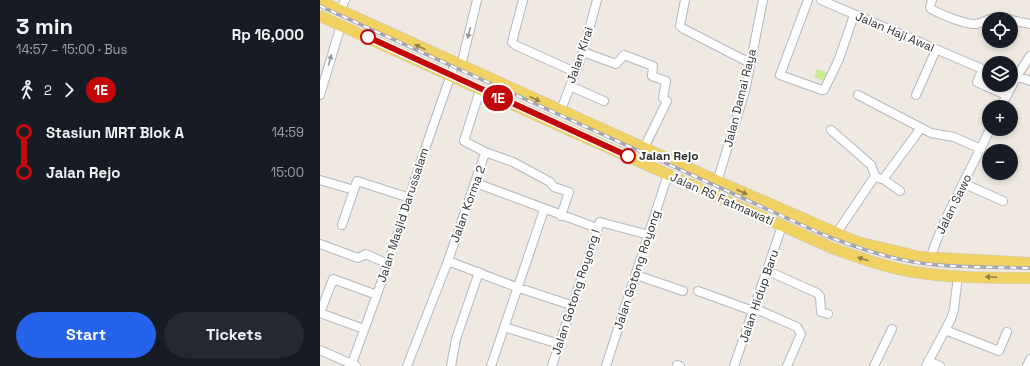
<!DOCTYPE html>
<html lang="en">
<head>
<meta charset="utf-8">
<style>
	:root { --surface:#171b24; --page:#242831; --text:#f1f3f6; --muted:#9ea1a6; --accent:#2563eb }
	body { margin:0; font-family:"Space Grotesk",sans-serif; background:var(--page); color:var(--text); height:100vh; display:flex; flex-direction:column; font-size:15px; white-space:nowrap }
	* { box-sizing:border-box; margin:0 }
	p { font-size:13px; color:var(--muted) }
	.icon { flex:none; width:22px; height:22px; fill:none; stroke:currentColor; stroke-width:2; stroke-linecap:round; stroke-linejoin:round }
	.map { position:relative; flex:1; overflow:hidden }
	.side { display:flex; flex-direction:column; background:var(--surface); width:320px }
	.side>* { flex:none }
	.badge { padding:0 8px; border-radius:13px; font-size:14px; line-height:26px }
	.buttons { position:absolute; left:662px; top:12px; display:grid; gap:8px }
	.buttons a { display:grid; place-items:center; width:36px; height:36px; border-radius:50%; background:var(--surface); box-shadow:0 2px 6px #0003; font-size:20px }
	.map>.badge { position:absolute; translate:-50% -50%; box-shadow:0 0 0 2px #fff }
	.legs { display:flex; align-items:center; gap:6px; height:44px; padding:0 16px; font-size:13px }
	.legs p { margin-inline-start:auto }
	.summary { display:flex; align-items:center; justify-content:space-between; height:68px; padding:0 16px }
	h1 { font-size:22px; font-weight:800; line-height:30px }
	.primary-button { display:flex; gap:8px; margin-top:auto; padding:8px 16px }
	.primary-button a { flex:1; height:46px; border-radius:24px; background:var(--accent); color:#fff; font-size:16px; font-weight:800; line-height:46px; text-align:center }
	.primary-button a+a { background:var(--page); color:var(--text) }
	ul { padding:0 16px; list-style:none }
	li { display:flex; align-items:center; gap:14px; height:40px; font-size:15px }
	li i { display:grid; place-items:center; width:6px; height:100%; margin:0 5px; background:currentColor }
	li i::after { content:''; width:10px; height:10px; margin:-5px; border:3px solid; border-radius:50%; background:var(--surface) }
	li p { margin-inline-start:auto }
	li:first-child i { background:linear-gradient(#0000 50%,currentColor 0) }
	li:last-child i { background:linear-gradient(currentColor 50%,#0000 0) }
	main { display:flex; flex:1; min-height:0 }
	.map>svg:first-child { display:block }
</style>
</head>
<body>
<main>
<section class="side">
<div class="summary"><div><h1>3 min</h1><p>14:57 – 15:00 · Bus</p></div><b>Rp 16,000</b></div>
<div class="legs"><svg class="icon" aria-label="walk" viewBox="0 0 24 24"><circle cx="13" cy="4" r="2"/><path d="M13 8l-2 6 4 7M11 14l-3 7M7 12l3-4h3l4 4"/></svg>2<svg class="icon" aria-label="forward" viewBox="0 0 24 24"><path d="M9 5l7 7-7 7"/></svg><b class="badge" style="background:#c20809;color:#fff">1E</b></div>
<ul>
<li><i style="color:#c20809"></i><b>Stasiun MRT Blok A</b><p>14:59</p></li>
<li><i style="color:#c20809"></i><b>Jalan Rejo</b><p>15:00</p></li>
</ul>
<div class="primary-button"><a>Start</a><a>Tickets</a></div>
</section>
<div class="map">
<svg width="710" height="366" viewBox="0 0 710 366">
	<rect width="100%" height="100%" fill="#efe9e1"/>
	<!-- pitch -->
	<path fill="#c9ec9a" d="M497,69L509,73L506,82L494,77Z"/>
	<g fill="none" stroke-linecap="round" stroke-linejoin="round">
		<!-- minor casing -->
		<g stroke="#b4b7c1" stroke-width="10">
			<path id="minor" d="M203,0L192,42L195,45L255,72
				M365,0L360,26L364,29L430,63
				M488,0L460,75L502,90H504L519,59L534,15
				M501,0L660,68L662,71L657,82L686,95
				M612,0L610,7L611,9C620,14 646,25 656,24C671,21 670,14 689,19
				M20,11L25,0
				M691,20L710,24
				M263,52L296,64L304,55L333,66L332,76L346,81L343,98L347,101L324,148
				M141,66L157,0
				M697,76L710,81
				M250,86L284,101
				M0,95L21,25
				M538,95L611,133L634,137L661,149
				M596,95L616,50
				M681,107L697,76L710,56
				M241,110L263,52L277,0
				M511,130L551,165L555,176
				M165,152L193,162L230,182L234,187L249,192L241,216
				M555,176L561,179L564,178L601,128
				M563,179L580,191
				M0,180L34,190
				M156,183L277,228
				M645,184L683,201
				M393,195L425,91L443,0
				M22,225L37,181L90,198
				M516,234L555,176
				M0,244L38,258L46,254L68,264
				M610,259C625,213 650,172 670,129
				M128,261L196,287L251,305
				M448,271L497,293L500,296L501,312L508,314
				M316,275L363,291
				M378,291L433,311
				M434,308L477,327L481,334L467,366
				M0,313L13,279L57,295
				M0,313L44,329
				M184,327L239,344
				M625,330L679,351L687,332
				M0,350L36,366
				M608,361L620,366
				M357,365L360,366
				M31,366L68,264L104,152L135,63
				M87,366L128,261L164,156L165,152L144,141L160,90
				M131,366L136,339L159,272
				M171,366L224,210
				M232,366L280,222L329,235
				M286,366L348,174
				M414,366L462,226
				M554,366L572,329
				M606,366L631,319L634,309L638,276
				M707,366L710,359"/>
		</g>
		<!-- major casing -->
		<g stroke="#c9c9c9" stroke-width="12">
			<path id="major" d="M4,3L397,181L537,242L600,257L710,263
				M0,16L238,125L512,248C537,257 562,266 588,271C628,278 670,278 710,278"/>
		</g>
		<!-- minor -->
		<use href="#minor" stroke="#fff" stroke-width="8"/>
		<!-- major -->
		<use href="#major" stroke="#f2d163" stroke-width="11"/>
		<!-- rail casing -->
		<g stroke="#a3a6b8" stroke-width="3.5">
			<path id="rail" d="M0,6L504,235C533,246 563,257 594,262C632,268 672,267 710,268"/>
		</g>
		<!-- rail -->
		<use href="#rail" stroke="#fff" stroke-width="2" stroke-dasharray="6" stroke-linecap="butt"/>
	</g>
	<!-- one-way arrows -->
	<defs><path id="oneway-solid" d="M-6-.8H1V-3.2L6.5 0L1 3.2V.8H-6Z"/></defs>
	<g fill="#969696">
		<use href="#oneway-solid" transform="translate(149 33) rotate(104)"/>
		<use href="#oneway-solid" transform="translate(10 60) rotate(-75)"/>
	</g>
	<g fill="#908048">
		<use href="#oneway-solid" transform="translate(100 47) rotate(-156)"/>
		<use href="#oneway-solid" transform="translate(215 99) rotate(24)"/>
		<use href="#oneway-solid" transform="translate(422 192) rotate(24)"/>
		<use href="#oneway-solid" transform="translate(543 259) rotate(-162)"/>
		<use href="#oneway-solid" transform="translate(671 277) rotate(-177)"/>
	</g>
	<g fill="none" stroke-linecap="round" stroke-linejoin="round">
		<!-- line-1 casing -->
		<g stroke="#fff" stroke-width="9">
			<path id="line-1" d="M48,37L308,156"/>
		</g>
		<!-- line-1 -->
		<use href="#line-1" stroke="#c20809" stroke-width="6"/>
	</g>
	<!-- markers -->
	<g fill="#fff" stroke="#c20809" stroke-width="2">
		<circle cx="48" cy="37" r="7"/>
		<circle cx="308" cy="156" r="7"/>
	</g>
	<g text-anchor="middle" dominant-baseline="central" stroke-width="4" stroke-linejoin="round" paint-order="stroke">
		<!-- street labels -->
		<g font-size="12" fill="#2e2e2e" stroke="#fff">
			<text transform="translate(575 32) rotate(23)">Jalan Haji Awal</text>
			<text transform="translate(260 55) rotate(-71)">Jalan Kirai</text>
			<text transform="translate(420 98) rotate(-76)">Jalan Damai Raya</text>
			<text transform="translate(402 199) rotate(24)">Jalan RS Fatmawati</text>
			<text transform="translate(148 204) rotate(-70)">Jalan Korma 2</text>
			<text transform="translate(634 204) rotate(-64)">Jalan Sawo</text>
			<text transform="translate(83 215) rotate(-72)">Jalan Masjid Darussalam</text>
			<text transform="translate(317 270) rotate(-72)">Jalan Gotong Royong</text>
			<text transform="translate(256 292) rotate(-72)">Jalan Gotong Royong I</text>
			<text transform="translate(439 296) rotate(-71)">Jalan Hidup Baru</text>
		</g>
		<!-- stop labels -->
		<g font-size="12" font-weight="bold" fill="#2e2e2e" stroke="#fff" text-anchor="start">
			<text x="319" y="156">Jalan Rejo</text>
		</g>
	</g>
</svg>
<div class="buttons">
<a><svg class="icon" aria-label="locate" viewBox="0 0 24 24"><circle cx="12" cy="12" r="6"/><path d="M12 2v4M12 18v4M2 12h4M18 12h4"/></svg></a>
<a><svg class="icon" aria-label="layers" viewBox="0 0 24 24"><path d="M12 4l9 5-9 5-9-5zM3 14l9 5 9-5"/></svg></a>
<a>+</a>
<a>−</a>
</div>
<b class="badge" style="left:178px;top:98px;background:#c20809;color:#fff">1E</b>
</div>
</main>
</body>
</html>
